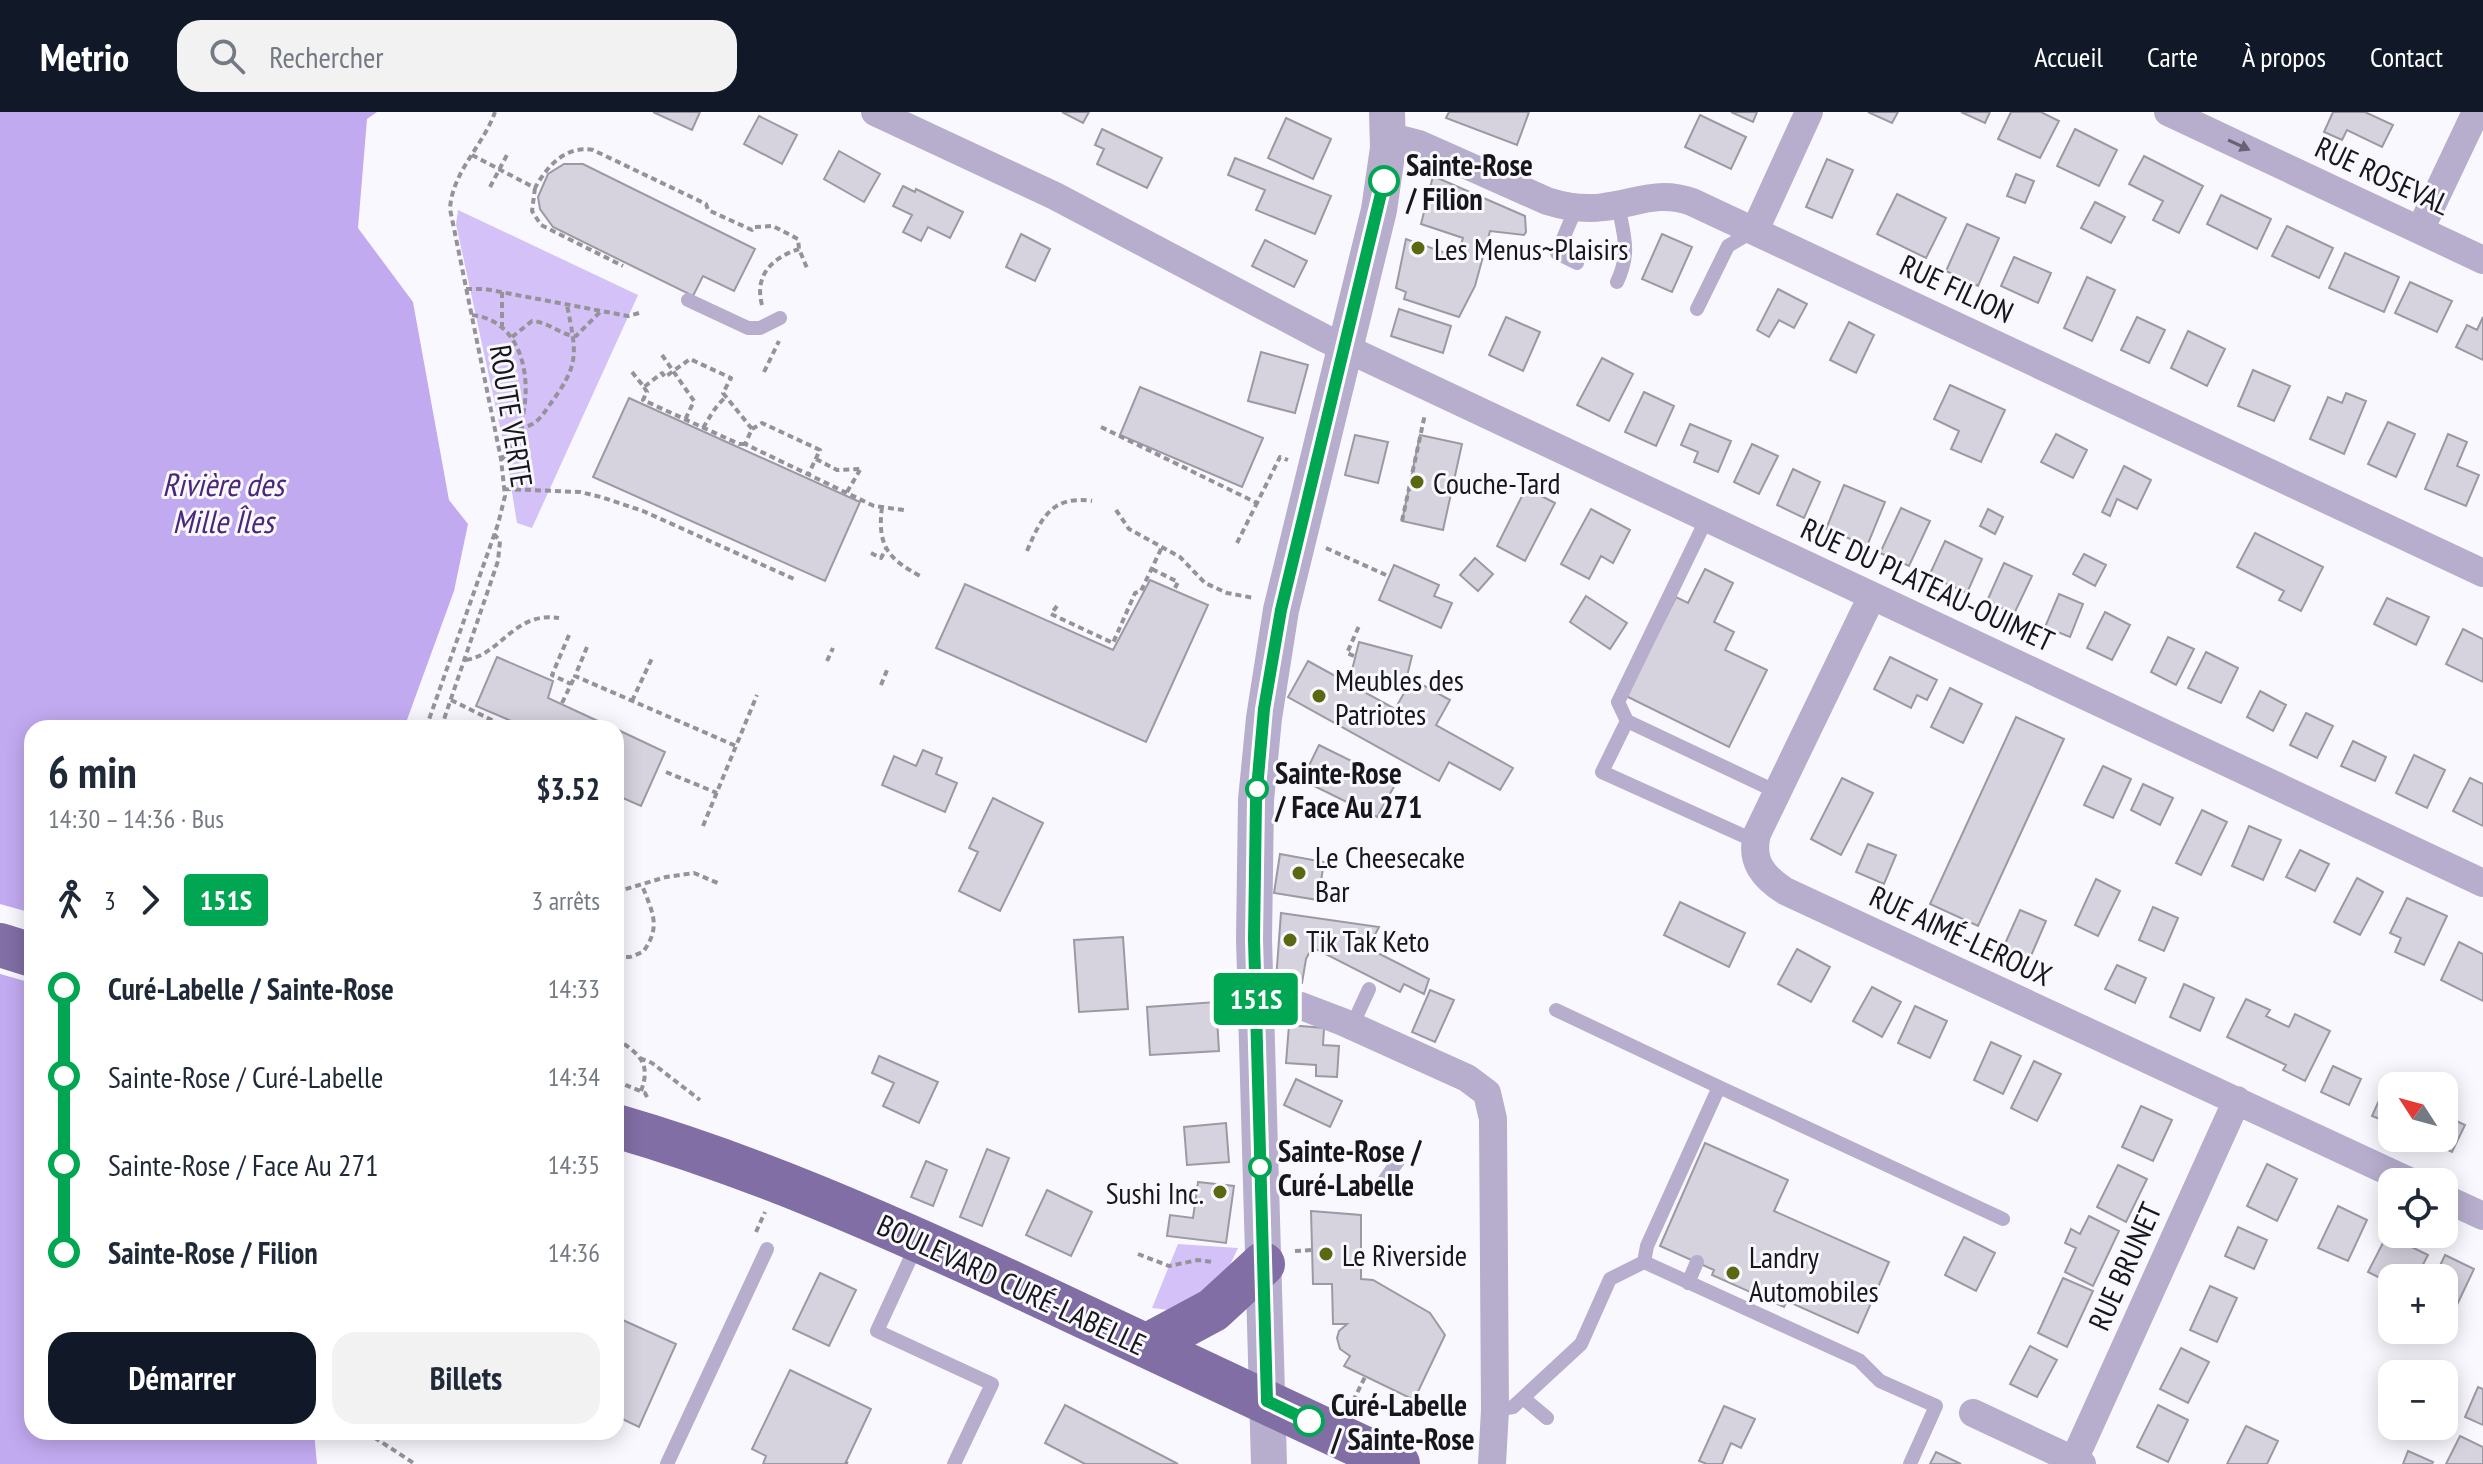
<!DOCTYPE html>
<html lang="fr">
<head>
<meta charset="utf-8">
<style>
	:root { --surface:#fff; --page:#f2f2f3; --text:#1f2937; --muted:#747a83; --accent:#111827 }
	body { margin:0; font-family:"PT Sans Narrow",sans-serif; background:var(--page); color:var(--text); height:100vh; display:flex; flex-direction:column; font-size:30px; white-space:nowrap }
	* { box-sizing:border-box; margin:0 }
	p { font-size:26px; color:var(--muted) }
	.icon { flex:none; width:44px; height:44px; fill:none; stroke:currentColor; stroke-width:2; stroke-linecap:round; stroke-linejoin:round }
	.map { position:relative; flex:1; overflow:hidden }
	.panel { position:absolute; left:24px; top:608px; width:600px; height:720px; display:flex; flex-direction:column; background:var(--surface); border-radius:24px; box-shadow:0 4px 20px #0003 }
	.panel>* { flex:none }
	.badge { padding:0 16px; border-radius:6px; font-size:28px; line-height:52px }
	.needle { width:52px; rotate:306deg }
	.fabs { position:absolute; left:2378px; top:960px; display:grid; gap:16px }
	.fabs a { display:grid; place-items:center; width:80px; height:80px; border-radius:16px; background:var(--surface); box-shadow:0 4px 20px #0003; font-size:40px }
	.map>.badge { position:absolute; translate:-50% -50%; box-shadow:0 0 0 4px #fff }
	.legs { display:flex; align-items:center; gap:12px; height:88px; padding:0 24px; font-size:26px }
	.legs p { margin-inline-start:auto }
	.head { display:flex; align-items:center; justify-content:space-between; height:136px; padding:0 24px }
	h1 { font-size:44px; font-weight:700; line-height:60px }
	.action { display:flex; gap:16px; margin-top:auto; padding:16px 24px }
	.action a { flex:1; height:92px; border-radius:24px; background:var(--accent); color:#fff; font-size:32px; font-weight:700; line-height:92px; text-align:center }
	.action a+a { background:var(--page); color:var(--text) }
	ul { padding:0 24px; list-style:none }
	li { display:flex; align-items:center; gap:28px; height:88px; font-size:30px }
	li i { display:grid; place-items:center; width:12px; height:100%; margin:0 10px; background:currentColor }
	li i::after { content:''; width:20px; height:20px; margin:-10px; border:6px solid; border-radius:50%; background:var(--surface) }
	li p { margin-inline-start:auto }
	li:first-child i { background:linear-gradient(#0000 50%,currentColor 0) }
	li:last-child i { background:linear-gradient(currentColor 50%,#0000 0) }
	header { display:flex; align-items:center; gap:48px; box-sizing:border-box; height:112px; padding:0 40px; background:var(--accent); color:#fff }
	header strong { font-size:38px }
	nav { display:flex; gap:44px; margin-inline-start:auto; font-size:28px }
	.search { width:560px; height:72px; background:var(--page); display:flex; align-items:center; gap:20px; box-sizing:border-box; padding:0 28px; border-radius:24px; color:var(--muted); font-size:30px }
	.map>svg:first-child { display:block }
</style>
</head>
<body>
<header>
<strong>Metrio</strong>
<div class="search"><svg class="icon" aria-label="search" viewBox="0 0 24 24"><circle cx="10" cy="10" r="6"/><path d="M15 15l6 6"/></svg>Rechercher</div>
<nav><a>Accueil</a><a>Carte</a><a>À propos</a><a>Contact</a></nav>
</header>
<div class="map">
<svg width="2483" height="1352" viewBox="0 0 2483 1352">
	<rect width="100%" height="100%" fill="#faf8ff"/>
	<!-- green -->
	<path fill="#d3c1f7" d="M458,98L638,183L532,416L517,411L506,343L456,112Z
		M1178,1132L1238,1136L1220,1174L1169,1198L1152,1196Z"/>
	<!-- water -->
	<path fill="#c2aaf0" d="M0,0H377L367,7L358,116L413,190L449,388L468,412L454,479L404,616H32V1320H314L317,1352H0Z"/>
	<!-- pier -->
	<path fill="#faf8ff" d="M0,792L32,801V871L0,862Z"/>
	<!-- building -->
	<path fill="#d6d2de" stroke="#9d99a4" stroke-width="2" d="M653,0H700L692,18Z
		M1062,0H1089L1083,11Z
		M1449,0H1529L1517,33L1446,6Z
		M1731,0H1757L1753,10Z
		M1868,0H1898L1892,11Z
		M1961,0H1990L1985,11Z
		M2011,0H2041L2059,9L2040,46L1998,27Z
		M2333,0H2365L2393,13L2382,35L2347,18L2342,28L2324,20Z
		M1700,3L1746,25L1731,57L1685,35Z
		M759,4L797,23L782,52L744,32Z
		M1286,6L1331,27L1313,67L1268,46Z
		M1102,17L1162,46L1147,76L1097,52L1104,37L1095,33Z
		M2075,17L2117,38L2099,74L2057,54Z
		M839,39L880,62L864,90L824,67Z
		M2144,44L2203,74L2179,121L2153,108L2163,89L2129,72Z
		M1235,46L1331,84L1315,122L1256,98L1265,78L1228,63Z
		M1827,47L1853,58L1832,106L1806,95Z
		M564,52H583L755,137L734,179L703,164L693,184L553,115L540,97L538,85L548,62Z
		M2016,62L2034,69L2025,91L2007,84Z
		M1433,64L1525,104L1526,120L1524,123L1490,119L1475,174L1459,205L1404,187L1406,180L1396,176L1406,127L1457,145L1463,126L1421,112Z
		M903,74L915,80L916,77L963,100L950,126L928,115L921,129L903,120L912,103L893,94Z
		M1897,82L1946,106L1926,146L1877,122Z
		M2221,83L2271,107L2257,137L2207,112Z
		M2095,90L2125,105L2111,131L2081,116Z
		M1967,112L1999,126L1978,174L1946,159Z
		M2287,114L2333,136L2319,166L2272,144Z
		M1021,122L1050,137L1035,169L1006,155Z
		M1662,122L1692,135L1672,180L1642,167Z
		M1265,128L1307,149L1294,175L1252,154Z
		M2345,141L2399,165L2384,200L2329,176Z
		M2014,145L2051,161L2038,191L2001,174Z
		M2087,165L2115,178L2092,229L2064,216Z
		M2410,170L2452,189L2437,220L2395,201Z
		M1778,177L1807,192L1794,216L1779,208L1769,225L1757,218Z
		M1399,197L1451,214L1443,241L1391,224Z
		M1506,205L1540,220L1523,259L1489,243Z
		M2137,205L2165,218L2149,251L2121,238Z
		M2483,205V248L2456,235L2467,213L2477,218Z
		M1849,210L1874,223L1856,261L1830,248Z
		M2188,219L2225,237L2207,274L2171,256Z
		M1261,240L1308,253L1295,301L1248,289Z
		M1602,246L1633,262L1609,309L1577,293Z
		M2253,258L2290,274L2274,309L2238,294Z
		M1950,273L2005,298L1981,350L1951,337L1959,319L1934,307Z
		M1140,275L1263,326L1242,375L1120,323Z
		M1644,280L1674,294L1656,334L1625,320Z
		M2346,281L2366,289L2344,342L2310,327L2328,285L2342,291Z
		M629,286L860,390L825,469L593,365Z
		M2388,310L2415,322L2396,365L2368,352Z
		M1690,312L1731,329L1718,360L1694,350L1698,340L1681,333Z
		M2056,322L2087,338L2073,366L2041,350Z
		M2448,322L2467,330L2457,354L2479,363L2466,394L2425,377Z
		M1355,323L1388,330L1378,371L1345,363Z
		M1420,323L1462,332L1443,418L1402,409Z
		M1752,332L1778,344L1759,382L1734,370Z
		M2124,354L2151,368L2137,397L2117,387L2110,404L2102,400Z
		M1793,357L1820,370L1804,406L1777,393Z
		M1844,373L1885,390L1867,434L1826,417Z
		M1526,376L1555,391L1525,449L1497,434Z
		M1901,396L1930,409L1909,454L1880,441Z
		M1591,397L1630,418L1613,451L1601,444L1589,467L1561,452Z
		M1988,397L2003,405L1995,422L1980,414Z
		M2255,421L2323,455L2301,499L2279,488L2284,479L2237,455Z
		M1945,429L1982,447L1967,481L1929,464Z
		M2084,442L2106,453L2095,474L2073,462Z
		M1475,446L1493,462L1478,479L1460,463Z
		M2004,451L2032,464L2014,502L1987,489Z
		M1394,453L1439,473L1434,484L1452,491L1441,516L1379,488Z
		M1705,457L1733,471L1714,510L1734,520L1725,538L1767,558L1729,635L1626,584L1676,485L1688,491Z
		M1150,468L1208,493L1146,630L936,536L965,472L1113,538Z
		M2059,482L2083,492L2070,525L2045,515Z
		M1586,484L1627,511L1610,537L1570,510Z
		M2387,486L2429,505L2416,533L2374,512Z
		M2105,500L2130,513L2112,548L2087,536Z
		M2463,517L2483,527V570L2446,552Z
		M2168,525L2194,537L2176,573L2151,560Z
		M1359,530L1412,544L1404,576L1351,562Z
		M2206,540L2238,556L2221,591L2188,576Z
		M497,545L553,569L548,586L613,616H514L516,611L476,594Z
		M1890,545L1937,568L1927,588L1917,583L1911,596L1874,577Z
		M1308,549L1395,597L1412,567L1450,588L1436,613L1513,656L1500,678L1449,650L1439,669L1288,585Z
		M1950,576L1982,592L1963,631L1931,615Z
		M2260,579L2286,593L2273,619L2247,605Z
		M2306,601L2333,614L2317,646L2290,633Z
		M2016,605L2064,627L1978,814L1930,792Z
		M616,617L665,640L641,694L616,683Z
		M2353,629L2386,645L2375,669L2341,654Z
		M1319,633L1396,671L1377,705L1302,668Z
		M923,638L942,646L936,662L957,671L945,700L882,673L894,644L916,654Z
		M2414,643L2445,658L2427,696L2396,681Z
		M2103,654L2131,667L2113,706L2084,693Z
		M1842,666L1873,681L1841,743L1811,727Z
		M2470,666L2483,672V714L2453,699Z
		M2143,672L2173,686L2160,713L2131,698Z
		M993,686L1043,711L1000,799L959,779L978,740L969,736Z
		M2202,698L2227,710L2201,763L2176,751Z
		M2249,714L2281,728L2263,768L2232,754Z
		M1868,732L1896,743L1884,772L1856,760Z
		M2300,738L2329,752L2315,779L2286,765Z
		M1280,742L1324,750L1318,788L1274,781Z
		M2357,766L2383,780L2360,823L2334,810Z
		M2096,767L2120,779L2098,824L2075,813Z
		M2407,786L2447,804L2424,853L2395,840L2401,826L2390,821Z
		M1680,790L1745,821L1729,855L1664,823Z
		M2153,795L2178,806L2164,839L2139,828Z
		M2020,798L2046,809L2030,846L2004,834Z
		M1281,801L1379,815L1368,836L1429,867L1424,882L1404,872L1400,880L1312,835L1306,847L1302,871L1276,868Z
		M1123,825L1128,897L1079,900L1074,828Z
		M2459,830L2483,842V889L2441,868Z
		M1797,837L1830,855L1811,890L1778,872Z
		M2117,853L2146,866L2135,891L2105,877Z
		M2184,872L2214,886L2200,919L2170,905Z
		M1872,875L1901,890L1882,925L1853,909Z
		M1430,878L1454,888L1435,930L1412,920Z
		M2246,887L2270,898L2266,904L2289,915L2295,902L2330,919L2305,969L2283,958L2286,953L2227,925Z
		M1216,890L1219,939L1150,943L1147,895Z
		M1915,894L1947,909L1930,946L1898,931Z
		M1289,913L1324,916L1323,933L1339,934L1337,965L1316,964V953L1286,951Z
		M1991,930L2021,944L2003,982L1974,968Z
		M879,944L938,970L919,1011L883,994L894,971L872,961Z
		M2034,949L2061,962L2037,1009L2011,996Z
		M2333,954L2361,967L2349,993L2321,980Z
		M1296,967L1342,989L1330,1015L1284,993Z
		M2385,975L2392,978V1012L2372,1004Z
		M2141,994L2172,1008L2153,1049L2122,1035Z
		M2444,1003L2465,1013L2452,1040L2423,1026H2444Z
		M1226,1011L1229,1050L1187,1053L1184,1015Z
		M1705,1031L1788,1068L1774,1099L1889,1150L1858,1221L1787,1189L1784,1195L1712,1163L1714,1158L1660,1134Z
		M987,1037L1009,1046L982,1114L960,1105Z
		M926,1049L947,1058L933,1094L911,1085Z
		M2267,1052L2297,1067L2277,1109L2247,1094Z
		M2118,1053L2147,1067L2126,1110L2097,1095Z
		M1198,1070L1234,1074L1226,1131L1167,1124L1170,1103L1193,1106Z
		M1047,1078L1092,1100L1071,1144L1026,1123Z
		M2338,1094L2367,1108L2348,1149L2318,1136Z
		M1311,1099L1361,1103V1167L1373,1168L1430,1201L1445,1223L1414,1288L1344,1254L1350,1244L1340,1237L1337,1226L1339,1219L1347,1212H1333L1332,1172H1313Z
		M2089,1104L2119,1119L2093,1174L2065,1160L2076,1136L2065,1131L2071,1117L2080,1122Z
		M2238,1115L2267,1128L2254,1157L2225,1144Z
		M2387,1123L2428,1143L2416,1166H2392V1172L2368,1160Z
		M1964,1125L1995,1141L1976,1179L1945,1163Z
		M2445,1143L2474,1157L2456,1195L2444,1190V1166H2434Z
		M820,1161L856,1178L829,1234L793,1217Z
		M2063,1166L2093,1179L2067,1235L2038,1221Z
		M2210,1174L2237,1186L2217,1230L2190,1218Z
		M616,1205L676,1232L639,1315L616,1304Z
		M2030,1234L2057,1248L2037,1285L2010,1272Z
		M2181,1236L2209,1250L2188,1291L2160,1277Z
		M790,1258L871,1297L845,1352H763L766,1344L752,1337Z
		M2478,1275L2483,1277V1313L2465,1305Z
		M1065,1293L1178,1352H1085L1045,1331Z
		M2158,1293L2188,1308L2168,1350L2137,1335Z
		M1724,1294L1755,1307L1741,1336L1731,1331L1722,1352H1707L1699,1349Z
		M2246,1314L2278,1329L2267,1352H2227Z
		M2460,1324L2483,1335V1352H2446Z
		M2408,1339L2433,1350L2432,1352H2403Z
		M1936,1340L1961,1352H1930Z"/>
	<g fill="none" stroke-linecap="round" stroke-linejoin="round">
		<!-- path -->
		<path stroke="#959399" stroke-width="4" stroke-dasharray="6 4" stroke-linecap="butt" d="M472,43L535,76C547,54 566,33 593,38L706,92L708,98L752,118L754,115L773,114L798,127L799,137L807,156
			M490,75L508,41
			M535,76L532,99L541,113L623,154
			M466,177H485L628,204L639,201
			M502,180V214
			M762,193C754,163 772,146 799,137
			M472,203C538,210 537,310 502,347
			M512,225L532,209C549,210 560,223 576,224L601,199
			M662,243L694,289L685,308
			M632,260L644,275L662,261L665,265L690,247L731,266L723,281L752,317L745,332L874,394L904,398
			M764,260L779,229
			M644,275L647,280L643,288L739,332H744
			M1101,315L1257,391L1280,345L1288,348
			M518,316C534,315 540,307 548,295C580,252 577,244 567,193
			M703,316C710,305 715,294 726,285
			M752,317L762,311L820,338L809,361
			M816,347L837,358L860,357
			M505,377L580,380L601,385L643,399L794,467
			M847,380L860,358
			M882,395C877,434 888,447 922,465
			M1116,398L1129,417L1180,445L1205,471L1227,481L1254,486
			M1402,409L1425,302
			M1237,431L1257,391
			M1326,436L1386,463
			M1027,439C1041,406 1052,383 1092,389
			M871,441L881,446L886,437
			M1152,457L1178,470L1175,476
			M1057,494L1051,502L1113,531L1135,481L1141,479L1162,435
			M569,523L552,563L571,572
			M587,535L575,564L736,634
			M1354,544L1347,541L1359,514
			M466,548C502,542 514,499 559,506
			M827,549L833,536
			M881,573L887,558
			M451,588L508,616
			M632,589L653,544
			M562,591L575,564
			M426,616L498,412L505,384L501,347L450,97C452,60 483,34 495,0
			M441,616L498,449L500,429L494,422
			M666,660L717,681
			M703,714L757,583
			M616,780L666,765L694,761L720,772
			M616,845H630L643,840C662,814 652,800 642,773
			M616,926C638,942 652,950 641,979
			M640,946L652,951L700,988
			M616,969L645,981L648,987
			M756,1120L765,1100
			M1295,1139L1312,1138
			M1138,1142L1169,1154L1198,1148L1213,1150
			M1353,1289L1365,1265
			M366,1320L415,1352
			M845,1351L848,1352"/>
		<!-- service -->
		<path stroke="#b7adcd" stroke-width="14" d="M1576,96L1557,141L1577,151
			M1617,170C1631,140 1624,124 1618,93
			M688,188L748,216H760L780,206
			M1697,197L1728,134L1753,119
			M1627,609L1618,590L1707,406
			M1755,729L1602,660L1627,609L1777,680
			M1556,898L1719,975
			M1352,914L1369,877
			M1384,1069L1398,1049
			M917,1132L877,1219L992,1272L954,1352
			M1644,1150L1647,1134L1719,975L2003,1107
			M1688,1171L1697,1150
			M1523,1286L1547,1306
			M1495,1298L1513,1295L1581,1232L1610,1167L1644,1150L1859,1248L1880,1269L1936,1294L1910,1352
			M667,1352L767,1137"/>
		<!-- minor -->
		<path stroke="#b7adcd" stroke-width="28" d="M875,0L1055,84L1324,226L2483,771
			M2168,0L2483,148
			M1388,24L1419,32L1547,89C1566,95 1584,98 1604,95C1637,91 1658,78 1692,90L2483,461
			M1755,118L1809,0
			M2420,118L2476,0
			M1872,484L1757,722C1750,749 1763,765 1785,779L2411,1070
			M1256,892L1301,894L1343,910L1467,966L1487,981L1493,1007L1495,1298L1492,1352
			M2444,1086L2483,1104
			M1973,1301L2082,1352
			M2074,1348L2237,988"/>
		<!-- tertiary -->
		<path stroke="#b7adcd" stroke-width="36" d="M1269,1352L1254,827L1256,688L1264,606L1281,498L1379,98L1388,36L1387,0"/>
		<!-- primary -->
		<path stroke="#816ea5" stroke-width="44" d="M0,833L32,843
			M616,1014C751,1053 877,1109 1004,1167C1136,1228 1267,1290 1398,1352
			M1146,1234L1213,1198L1263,1152"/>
	</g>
	<!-- one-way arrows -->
	<defs><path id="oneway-solid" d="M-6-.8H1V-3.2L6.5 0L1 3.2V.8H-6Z" transform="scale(2)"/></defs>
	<use fill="#676274" href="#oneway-solid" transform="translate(2239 33) rotate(25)"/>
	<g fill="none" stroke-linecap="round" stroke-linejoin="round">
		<!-- line-1 casing -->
		<g stroke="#fff" stroke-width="18">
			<path id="line-1" d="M1309,1309L1267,1289L1254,827L1256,688L1264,597L1281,498L1384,69"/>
		</g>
		<!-- line-1 -->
		<use href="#line-1" stroke="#00a651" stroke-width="12"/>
	</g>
	<!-- markers -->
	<g fill="#fff" stroke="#00a651" stroke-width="4">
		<circle cx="1384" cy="69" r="14"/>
		<circle cx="1257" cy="677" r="10"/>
		<circle cx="1260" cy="1055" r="10"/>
		<circle cx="1309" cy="1309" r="14"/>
	</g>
	<g fill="#596811" stroke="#faf8ff" stroke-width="3">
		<circle cx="1418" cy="136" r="8"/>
		<circle cx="1417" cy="370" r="8"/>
		<circle cx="1319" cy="584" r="8"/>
		<circle cx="1299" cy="761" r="8"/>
		<circle cx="1290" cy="828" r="8"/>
		<circle cx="1220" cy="1080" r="8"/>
		<circle cx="1326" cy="1142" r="8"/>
		<circle cx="1733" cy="1161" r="8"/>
	</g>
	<g text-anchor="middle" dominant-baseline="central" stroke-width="6" stroke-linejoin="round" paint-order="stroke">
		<!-- stop labels -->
		<g font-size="30" font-weight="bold" fill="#17161a" stroke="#faf8ff" text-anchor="start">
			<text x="1406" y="52">Sainte-Rose<tspan x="1406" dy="34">/ Filion</tspan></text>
			<text x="1275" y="660">Sainte-Rose<tspan x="1275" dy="34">/ Face Au 271</tspan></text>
			<text x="1278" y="1038">Sainte-Rose /<tspan x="1278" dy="34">Curé-Labelle</tspan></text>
			<text x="1331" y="1292">Curé-Labelle<tspan x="1331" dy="34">/ Sainte-Rose</tspan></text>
		</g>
		<!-- street labels -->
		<g font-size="30" fill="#17161a" stroke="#faf8ff">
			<text transform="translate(2383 63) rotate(25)">RUE ROSEVAL</text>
			<text transform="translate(1957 176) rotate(25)">RUE FILION</text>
			<text transform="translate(512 304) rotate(81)">ROUTE VERTE</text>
			<text transform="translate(1928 472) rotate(25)">RUE DU PLATEAU-OUIMET</text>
			<text transform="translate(1961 823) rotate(25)">RUE AIMÉ-LEROUX</text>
			<text transform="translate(2124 1154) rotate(-66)">RUE BRUNET</text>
			<text transform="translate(1012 1172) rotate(25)">BOULEVARD CURÉ-LABELLE</text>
		</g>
		<!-- poi labels -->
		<g font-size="30" fill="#17161a" stroke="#faf8ff" text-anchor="start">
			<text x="1434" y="136">Les Menus~Plaisirs</text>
			<text x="1433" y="370">Couche-Tard</text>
			<text x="1335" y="567">Meubles des<tspan x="1335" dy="34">Patriotes</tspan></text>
			<text x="1315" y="744">Le Cheesecake<tspan x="1315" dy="34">Bar</tspan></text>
			<text x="1306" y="828">Tik Tak Keto</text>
			<text x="1204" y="1080" text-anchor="end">Sushi Inc.</text>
			<text x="1342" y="1142">Le Riverside</text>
			<text x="1749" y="1144">Landry<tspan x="1749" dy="34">Automobiles</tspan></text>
		</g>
		<!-- water labels -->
		<g font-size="32" font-style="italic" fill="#4a2777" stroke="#faf8ff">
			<text x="223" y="372">Rivière des<tspan x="223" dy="37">Mille Îles</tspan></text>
		</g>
	</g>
</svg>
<div class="fabs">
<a><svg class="needle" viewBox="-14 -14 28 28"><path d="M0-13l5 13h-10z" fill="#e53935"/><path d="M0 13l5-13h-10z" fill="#747a83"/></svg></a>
<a><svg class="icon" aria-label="locate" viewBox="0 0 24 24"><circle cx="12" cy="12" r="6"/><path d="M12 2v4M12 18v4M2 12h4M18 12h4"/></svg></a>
<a>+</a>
<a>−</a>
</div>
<b class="badge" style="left:1256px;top:887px;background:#00a651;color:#fff">151S</b>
<section class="panel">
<div class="head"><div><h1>6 min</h1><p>14:30 – 14:36 · Bus</p></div><b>$3.52</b></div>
<div class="legs"><svg class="icon" aria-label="walk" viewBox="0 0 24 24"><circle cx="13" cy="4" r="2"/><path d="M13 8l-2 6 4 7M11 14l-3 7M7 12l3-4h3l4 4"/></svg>3<svg class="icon" aria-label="forward" viewBox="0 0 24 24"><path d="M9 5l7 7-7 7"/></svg><b class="badge" style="background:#00a651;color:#fff">151S</b><p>3 arrêts</p></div>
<ul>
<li><i style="color:#00a651"></i><b>Curé-Labelle / Sainte-Rose</b><p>14:33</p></li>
<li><i style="color:#00a651"></i><span>Sainte-Rose / Curé-Labelle</span><p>14:34</p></li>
<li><i style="color:#00a651"></i><span>Sainte-Rose / Face Au 271</span><p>14:35</p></li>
<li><i style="color:#00a651"></i><b>Sainte-Rose / Filion</b><p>14:36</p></li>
</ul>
<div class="action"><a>Démarrer</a><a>Billets</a></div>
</section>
</div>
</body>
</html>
